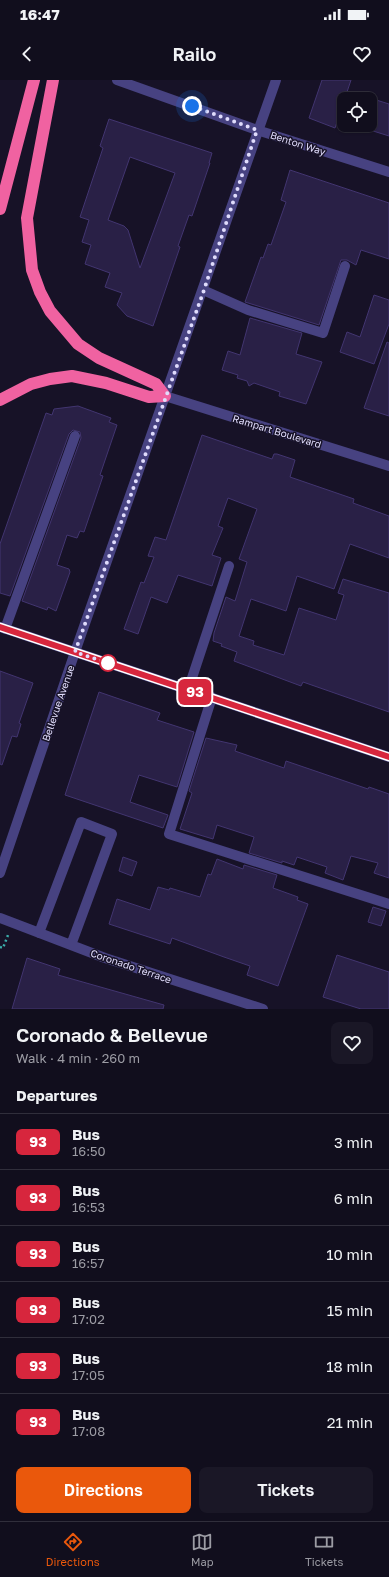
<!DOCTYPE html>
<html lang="en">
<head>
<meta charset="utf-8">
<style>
	:root { --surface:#110e1d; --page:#1a1726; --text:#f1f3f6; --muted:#9c9ca4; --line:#302e3b; --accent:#ea580c }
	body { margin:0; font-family:"Golos Text",sans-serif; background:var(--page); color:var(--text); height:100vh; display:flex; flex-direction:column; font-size:15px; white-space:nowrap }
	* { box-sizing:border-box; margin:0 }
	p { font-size:13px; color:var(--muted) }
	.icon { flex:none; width:22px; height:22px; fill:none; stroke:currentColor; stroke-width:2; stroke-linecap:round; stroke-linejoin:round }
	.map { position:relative; height:929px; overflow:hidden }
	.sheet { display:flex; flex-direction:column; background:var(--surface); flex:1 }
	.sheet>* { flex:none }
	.badge { padding:0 8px; border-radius:6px; font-size:14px; line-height:26px }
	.controls { position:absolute; left:337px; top:12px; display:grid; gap:8px }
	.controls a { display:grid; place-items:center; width:40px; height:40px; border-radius:8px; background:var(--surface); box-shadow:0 1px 3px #0004,0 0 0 1px var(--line); font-size:20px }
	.you { position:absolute; width:20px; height:20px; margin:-10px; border:3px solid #fff; border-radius:50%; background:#1a73e8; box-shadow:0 0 0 6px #1a73e833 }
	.map>.badge { position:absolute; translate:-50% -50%; box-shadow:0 0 0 2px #fff }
	h2 { padding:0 16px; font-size:15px; line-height:36px }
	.round { display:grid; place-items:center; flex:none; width:42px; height:42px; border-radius:8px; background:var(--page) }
	.summary { display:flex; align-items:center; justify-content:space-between; height:68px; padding:0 16px }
	h1 { font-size:19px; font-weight:600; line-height:30px }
	.cta { display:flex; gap:8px; margin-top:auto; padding:8px 16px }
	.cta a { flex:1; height:46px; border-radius:8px; background:var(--accent); color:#fff; font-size:16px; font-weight:600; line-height:46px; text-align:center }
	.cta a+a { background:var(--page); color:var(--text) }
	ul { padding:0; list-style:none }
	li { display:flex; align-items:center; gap:12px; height:56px; padding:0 16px; border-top:1px solid var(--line) }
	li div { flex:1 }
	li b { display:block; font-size:15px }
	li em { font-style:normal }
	li .badge { min-width:44px; font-weight:700; text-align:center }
	.status { display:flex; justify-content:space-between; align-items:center; height:28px; padding:0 20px; background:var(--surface); direction:ltr }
	.status svg { height:11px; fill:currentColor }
	header { display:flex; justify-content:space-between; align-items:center; height:52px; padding:0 16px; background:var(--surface); font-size:18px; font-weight:600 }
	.dock { display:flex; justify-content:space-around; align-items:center; height:56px; border-top:1px solid var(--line); background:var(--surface); font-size:11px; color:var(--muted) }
	.dock a { display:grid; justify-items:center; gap:2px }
	.dock .active { color:var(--accent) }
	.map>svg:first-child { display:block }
</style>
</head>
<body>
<div class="status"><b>16:47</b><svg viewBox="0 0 49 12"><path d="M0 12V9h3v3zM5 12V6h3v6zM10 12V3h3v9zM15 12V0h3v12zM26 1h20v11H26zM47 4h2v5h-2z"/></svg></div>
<header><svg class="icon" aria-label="back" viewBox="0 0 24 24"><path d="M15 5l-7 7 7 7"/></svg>Railo<svg class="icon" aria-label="heart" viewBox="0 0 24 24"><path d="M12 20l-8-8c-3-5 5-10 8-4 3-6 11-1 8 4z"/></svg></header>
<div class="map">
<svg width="389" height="929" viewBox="0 0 389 929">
	<rect width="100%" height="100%" fill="#171227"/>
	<!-- building -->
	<path fill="#292046" stroke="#423570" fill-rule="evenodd" d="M322,0H351L335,48L309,38Z
		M370,18L389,24V56L370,50Z
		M109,39L212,73L209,83H210L192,136L189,135L178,166L180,167L153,246L127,236L117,225L122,213L105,207L110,193L85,184L91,165L82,162L89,140L80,137L103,68L100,66ZM130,77L175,93L140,188L128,150L124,146L108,140Z
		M290,90L389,123V179L361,170L356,185L347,180H341L319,245L245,222L261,177L263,178L268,164L271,165L286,122L281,120Z
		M374,215L389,220V244L374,284L340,272L347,252L360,257Z
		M250,238L302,253L296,274L322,282L306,324L279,316L280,312L254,303L249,306L247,301L237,298L238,295L222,290L228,271L240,275Z
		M387,262L389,263V336L364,328Z
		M78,326L111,338L109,342L117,345L100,395L103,396L84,452L80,451L77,458L67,455L57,485L69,489L70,492L56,531L48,527L47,530L22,521L81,358L80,352L73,350L69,354L10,516L0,513V464L46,333L52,335L54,329Z
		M202,355L272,379L274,374H277L295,380L290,397L354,419L353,423L389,436V478L350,464L334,509L297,496L286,531L251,519L239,556L254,561L253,565L284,575L299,528L336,540L344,515L338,513L343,499L389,513V632L303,602L301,606L234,581L237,572L221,566L222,564L213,561L214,553L226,517L235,521L247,482L239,479L257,429L228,418L218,446L223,448L212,475L221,478L212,506L178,495L167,523L151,517L138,554L124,549L141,502L144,503L154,477L148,476L155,457L166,460Z
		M0,591L33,603L19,643L21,644L17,657L12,656L2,685L0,684Z
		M99,612L160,633L157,640L194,652L177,707L139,695L130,722L168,735L163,748L65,715Z
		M206,658L237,665L235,671L284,688L286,681L368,709L369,707L389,714V798L374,793L378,783L351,776L343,800L325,793L327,787L297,777L294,785L282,781V783L249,773L254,757L217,745L213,759L180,749L192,713L189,711Z
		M123,777L137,782L132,796L119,791Z
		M217,779L243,789L244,785L277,795L273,808L298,817L297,820L308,824L278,906L247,895L250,886L224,877L172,858L170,864L109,844L117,819L150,830L158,807L169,810L170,808L200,817L208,794L211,795Z
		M373,827L386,831L381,846L368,842Z
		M337,875L389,892V929H361L323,917Z
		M27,878L60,889L58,895L164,925L163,929H12Z"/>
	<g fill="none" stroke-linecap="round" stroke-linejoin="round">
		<!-- path -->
		<path stroke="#3cafac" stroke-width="2.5" stroke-dasharray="2 3" stroke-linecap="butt" d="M0,867L3,868L8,855"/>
		<!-- minor -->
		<path stroke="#474281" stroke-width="10" d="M117,0L257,50L389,92
			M203,210L248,230L323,253L345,186
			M165,316L389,386
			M0,547L389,677
			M5,549L75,356
			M188,610L229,486
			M212,617L169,754L389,824
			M0,793L75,572L276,0
			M0,838L105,878L263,929
			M39,853L81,742L112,754L71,865"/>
		<!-- highway -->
		<path stroke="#f062a1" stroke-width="12" d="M53,0L27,138L32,190L40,212L50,231L78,264L99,278L156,304L165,316
			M0,129L34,0
			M0,320L31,304L50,299L72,296L106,303L149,317L165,316"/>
	</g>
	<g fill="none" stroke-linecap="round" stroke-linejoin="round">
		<!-- line casing -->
		<g stroke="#fff" stroke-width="9">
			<path id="line" d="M0,547L389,677"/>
		</g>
		<!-- line -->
		<use href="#line" stroke="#d7263d" stroke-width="6"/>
		<!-- walk -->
		<path stroke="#e0dcfc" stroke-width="4" stroke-dasharray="0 7.2" d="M108,583L75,572L204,210L257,50L192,26"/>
	</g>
	<!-- markers -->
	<circle fill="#fff" stroke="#d7263d" stroke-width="2" cx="108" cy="583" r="8"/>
	<g text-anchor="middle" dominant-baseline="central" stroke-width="3" stroke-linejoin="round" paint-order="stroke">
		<!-- street labels -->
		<g font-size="10" fill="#e0dcfc" stroke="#171227">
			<text transform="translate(298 63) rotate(18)">Benton Way</text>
			<text transform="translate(277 351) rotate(17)">Rampart Boulevard</text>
			<text transform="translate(58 623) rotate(-71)">Bellevue Avenue</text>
			<text transform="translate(131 886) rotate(19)">Coronado Terrace</text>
		</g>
	</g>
</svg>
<div class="controls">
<a><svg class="icon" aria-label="locate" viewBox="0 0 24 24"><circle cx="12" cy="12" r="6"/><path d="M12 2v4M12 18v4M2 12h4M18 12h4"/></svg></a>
</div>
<div class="you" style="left:192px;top:26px"></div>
<b class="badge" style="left:195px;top:612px;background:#d7263d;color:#fff">93</b>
</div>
<section class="sheet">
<div class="summary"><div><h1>Coronado &amp; Bellevue</h1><p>Walk · 4 min · 260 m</p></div><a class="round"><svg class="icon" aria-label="heart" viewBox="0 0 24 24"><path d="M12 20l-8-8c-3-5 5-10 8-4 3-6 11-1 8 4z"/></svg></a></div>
<h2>Departures</h2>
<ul>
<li><span class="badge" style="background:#d7263d;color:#fff">93</span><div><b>Bus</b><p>16:50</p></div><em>3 min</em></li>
<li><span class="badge" style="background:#d7263d;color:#fff">93</span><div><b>Bus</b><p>16:53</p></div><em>6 min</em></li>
<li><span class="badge" style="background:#d7263d;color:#fff">93</span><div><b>Bus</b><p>16:57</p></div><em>10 min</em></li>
<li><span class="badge" style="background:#d7263d;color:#fff">93</span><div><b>Bus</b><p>17:02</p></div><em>15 min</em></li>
<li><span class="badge" style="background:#d7263d;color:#fff">93</span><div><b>Bus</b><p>17:05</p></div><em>18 min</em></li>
<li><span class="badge" style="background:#d7263d;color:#fff">93</span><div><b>Bus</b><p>17:08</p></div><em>21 min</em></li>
</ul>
<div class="cta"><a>Directions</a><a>Tickets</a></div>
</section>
<nav class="dock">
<a class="active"><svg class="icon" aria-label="directions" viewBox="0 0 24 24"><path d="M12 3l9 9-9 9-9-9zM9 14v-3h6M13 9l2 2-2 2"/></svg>Directions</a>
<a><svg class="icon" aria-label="map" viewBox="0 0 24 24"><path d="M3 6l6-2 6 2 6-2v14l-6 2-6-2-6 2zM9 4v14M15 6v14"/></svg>Map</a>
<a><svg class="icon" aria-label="tickets" viewBox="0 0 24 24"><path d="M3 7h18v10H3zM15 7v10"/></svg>Tickets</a>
</nav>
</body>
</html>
